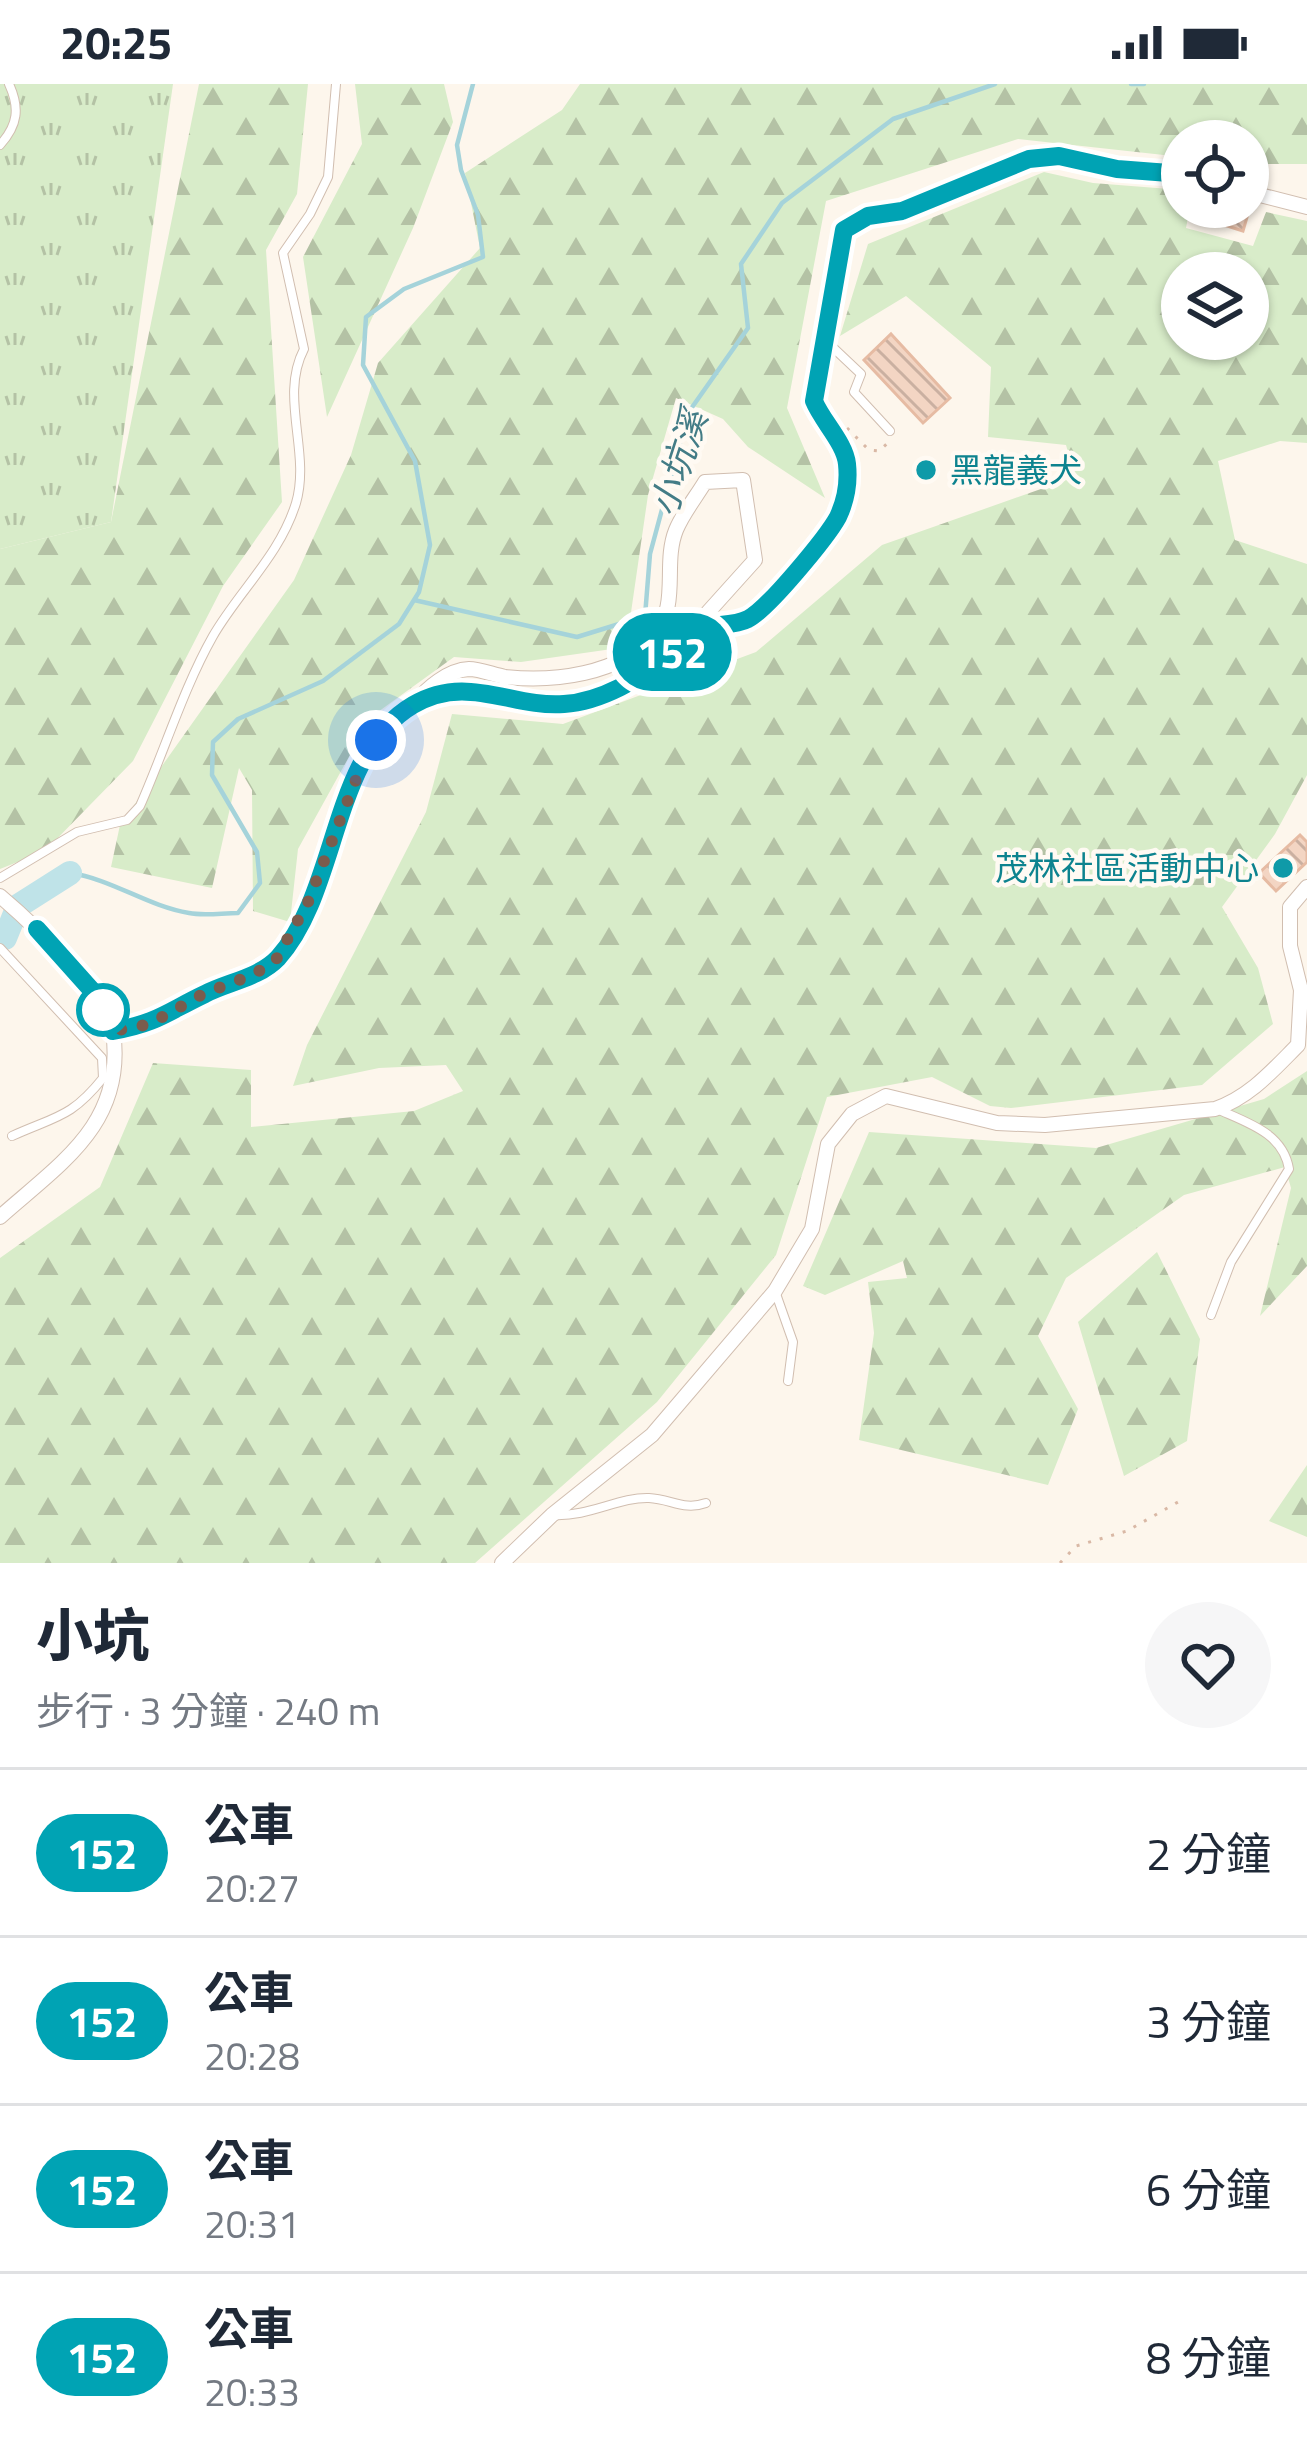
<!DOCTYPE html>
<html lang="zh-TW">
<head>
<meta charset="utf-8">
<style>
	:root { --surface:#fff; --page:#f6f6f7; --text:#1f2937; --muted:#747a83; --line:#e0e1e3 }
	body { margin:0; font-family:"Titillium Web","Noto Sans TC",sans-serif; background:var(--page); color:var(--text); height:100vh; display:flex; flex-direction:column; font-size:45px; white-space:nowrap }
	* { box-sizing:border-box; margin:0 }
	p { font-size:39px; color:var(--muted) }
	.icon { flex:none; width:66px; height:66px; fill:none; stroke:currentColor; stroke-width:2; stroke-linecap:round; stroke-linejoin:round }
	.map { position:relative; height:1479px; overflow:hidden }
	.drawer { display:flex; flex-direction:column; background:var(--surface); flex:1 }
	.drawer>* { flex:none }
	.badge { padding:0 24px; border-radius:39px; font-size:42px; line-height:78px }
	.buttons { position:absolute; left:1161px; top:36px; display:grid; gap:24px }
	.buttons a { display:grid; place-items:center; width:108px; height:108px; border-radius:50%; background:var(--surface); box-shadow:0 3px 9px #0004; font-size:60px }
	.you { position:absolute; width:60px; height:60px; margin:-30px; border:9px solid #fff; border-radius:50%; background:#1a73e8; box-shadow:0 0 0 18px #1a73e833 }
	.map>.badge { position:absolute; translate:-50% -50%; box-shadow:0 0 0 6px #fff }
	.round { display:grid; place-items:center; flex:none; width:126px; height:126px; border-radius:63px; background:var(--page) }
	.headline { display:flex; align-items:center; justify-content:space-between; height:204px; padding:0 36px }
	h1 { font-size:57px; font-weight:800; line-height:90px }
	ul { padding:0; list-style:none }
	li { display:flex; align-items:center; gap:36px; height:168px; padding:0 36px; border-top:3px solid var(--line) }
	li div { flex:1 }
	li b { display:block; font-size:45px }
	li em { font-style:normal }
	li .badge { min-width:132px; font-weight:700; text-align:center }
	.status { display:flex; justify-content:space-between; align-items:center; height:84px; padding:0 60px; background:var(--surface); direction:ltr }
	.status svg { height:33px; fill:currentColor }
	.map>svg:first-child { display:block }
</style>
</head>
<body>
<div class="status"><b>20:25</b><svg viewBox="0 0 49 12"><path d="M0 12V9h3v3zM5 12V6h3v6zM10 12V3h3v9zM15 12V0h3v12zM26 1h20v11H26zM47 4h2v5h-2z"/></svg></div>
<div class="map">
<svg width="1307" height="1479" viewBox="0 0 1307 1479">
	<defs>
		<pattern id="grass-tufts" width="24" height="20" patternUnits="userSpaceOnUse" patternTransform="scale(3)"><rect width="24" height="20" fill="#d8ecc9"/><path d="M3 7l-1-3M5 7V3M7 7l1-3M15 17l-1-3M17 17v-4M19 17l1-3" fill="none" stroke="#b4c2a5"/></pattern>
		<pattern id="forest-firs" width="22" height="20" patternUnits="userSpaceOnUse" patternTransform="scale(3)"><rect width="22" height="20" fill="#d8ecc9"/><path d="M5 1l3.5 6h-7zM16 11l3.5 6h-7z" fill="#b4c2a5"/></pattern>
		<pattern id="building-back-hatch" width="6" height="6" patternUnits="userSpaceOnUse" patternTransform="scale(3)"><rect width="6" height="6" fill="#f3d5c3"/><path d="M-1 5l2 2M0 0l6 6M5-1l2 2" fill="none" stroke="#cab0a1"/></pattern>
	</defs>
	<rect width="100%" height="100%" fill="#fdf6ec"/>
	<!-- grass -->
	<path fill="url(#grass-tufts)" d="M0,0H173L111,438L0,465Z"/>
	<!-- forest -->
	<path fill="url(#forest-firs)" fill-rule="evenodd" d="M199,0H308L297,110L266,166L282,418L223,502L133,677L45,767L0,785V465L111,438Z
		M355,0H444L453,38L413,144L327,333L303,173L362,60Z
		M580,0H1307V80H1248V57H1182V73L1018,55L826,117L787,324L825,414L748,363L723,335L676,314L648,411L626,563L521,578L454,573L371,633L298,765L290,838L253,827L252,706L239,684L212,804L111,783L120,741L294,496L351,371L378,279L480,164L465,89L562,26Z
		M1044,88L1093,99L1182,106V123H1190L1186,144L1253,162L1266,128L1307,137V359L1280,357L1218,377L1235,456L1307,480V691L1275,750L1222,823L1258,884L1273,940L1202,1001L1011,1024L990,1022L932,993L827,1013L776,1171L657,1318L475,1479H0V1174L100,1103L153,979L251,986V1043L414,1027L463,1007L446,981L379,984L293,1002L307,961L426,728L452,630L563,640L756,568L882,461L1075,393L1066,361L988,353L991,283L906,212L840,252L868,160ZM1182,189H1248V255H1182Z
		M1307,987V1182L1260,1232L1291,1104L1285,1083L1184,1111L1066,1194L1038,1252L1078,1325L1048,1401L859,1356L874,1249L868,1198L907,1194L903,1177L825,1211L803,1202L869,1048L1096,1064L1264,1015Z
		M1157,1168L1200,1255L1187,1357L1124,1392L1078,1238Z
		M1307,1381V1453L1269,1437Z"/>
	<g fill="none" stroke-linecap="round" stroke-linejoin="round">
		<!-- stream -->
		<path stroke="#a5d3da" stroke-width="4.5" d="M1131,0H1144
			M414,516L577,553L645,532L650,470L688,329L748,244L741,180L782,119L893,35L995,0
			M70,789C112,795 147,822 189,829C204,832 222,829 238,829L260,799L257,768L212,691L213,658L238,635L323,597L399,540L419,508L430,461L415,377L363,281L366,233L404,205L483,173L478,131L461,86L457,61L473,0"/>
		<!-- river -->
		<path stroke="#bfe3e8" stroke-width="24" d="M5,854L18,822L70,789"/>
	</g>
	<!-- building -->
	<path fill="url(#building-back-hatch)" stroke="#e6bba3" stroke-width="3" d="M1199,123H1250L1243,147L1196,132Z
		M891,250L950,314L923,339L864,276Z
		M1300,751L1307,758V778L1276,807L1259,789Z"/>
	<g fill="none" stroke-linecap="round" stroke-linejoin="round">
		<!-- lane casing -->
		<g stroke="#d1beb0" stroke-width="10">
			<path id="lane" d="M0,61C18,41 20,24 9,0
				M825,256L861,290L854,308L890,347
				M0,794L77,748L127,736L140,722C164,668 184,603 213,552C239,507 280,471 296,419C311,368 279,313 304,265L283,169L310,130L328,93L336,0
				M0,864L102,974L103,994C71,1034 56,1032 12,1052
				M775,1207L793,1258L788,1297
				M1211,1231L1231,1178L1289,1085C1283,1049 1248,1039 1217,1025
				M553,1431C589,1433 619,1413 649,1414C671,1415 684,1427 706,1419"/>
		</g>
		<!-- street casing -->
		<g stroke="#d1beb0" stroke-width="16">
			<path id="street" d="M1248,108L1307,123
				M415,619C427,604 448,586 469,585C480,585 494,591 505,593C553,598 619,591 653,552C681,521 662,481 676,446C683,429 696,413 705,398L743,396L755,476L692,546
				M0,812C45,850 87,894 113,947
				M0,1133C62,1078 126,1039 113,947C158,939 167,928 205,910C228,898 259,894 277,874C336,810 335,668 413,621C466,589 511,623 564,620C600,618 643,595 669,570C677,563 685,550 695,545C711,539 733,543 748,535C768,526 827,453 837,433C846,416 852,390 845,372C838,352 822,336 814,317L845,146L868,132L902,126L1029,75L1059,72L1116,85L1182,90
				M502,1479L552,1431L652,1351L775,1207L812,1145L828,1060L852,1030L886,1012L997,1039L1045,1041L1215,1025C1250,1013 1273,986 1298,961L1301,906L1290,862V823L1307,803"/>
		</g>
		<!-- path -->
		<path stroke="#d9b8a5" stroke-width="3" stroke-dasharray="3 9" stroke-linecap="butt" d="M847,344L869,366L879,367L890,357
			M1060,1479L1076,1462L1127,1447L1178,1418"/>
		<!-- lane -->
		<use href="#lane" stroke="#fff" stroke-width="8"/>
		<!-- street -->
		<use href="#street" stroke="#fff" stroke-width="14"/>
	</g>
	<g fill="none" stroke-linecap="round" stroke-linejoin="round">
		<!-- line casing -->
		<g stroke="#fff" stroke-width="27">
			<path id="line" d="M37,845L96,911L113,947C158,939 167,928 205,910C228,898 259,894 278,874C339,806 331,669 413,621C467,589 511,624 564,620C600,618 643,594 669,570C677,563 685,550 695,546C711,539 733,543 748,535C768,525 827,453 838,433C846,416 849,399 847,380C845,359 822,337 814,317L844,146L868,132L902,127L1029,75L1059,72L1117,85L1182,90"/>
		</g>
		<!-- line -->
		<use href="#line" stroke="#00a3b4" stroke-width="18"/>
		<!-- walk -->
		<path stroke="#7a5c4d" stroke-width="12" stroke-dasharray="0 21.6" d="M103,926L96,911L113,947L150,940L203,910L255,890L277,874L308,818L355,698L376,656"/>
	</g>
	<!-- markers -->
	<g fill="#0f9aa8" stroke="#fffaf3" stroke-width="4.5">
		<circle cx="926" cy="386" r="12"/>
		<circle cx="1283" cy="784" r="12"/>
	</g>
	<circle fill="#fff" stroke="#00a3b4" stroke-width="6" cx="103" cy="926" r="24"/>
	<g text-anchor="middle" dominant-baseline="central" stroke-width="9" stroke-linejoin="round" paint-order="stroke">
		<!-- culture labels -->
		<g font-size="33" fill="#0d838f" stroke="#fffaf3" text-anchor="start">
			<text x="950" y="386">黑龍義犬</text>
			<text x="1259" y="784" text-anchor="end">茂林社區活動中心</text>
		</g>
		<!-- water labels -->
		<g font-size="36" font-style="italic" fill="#437c86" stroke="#fffaf3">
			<text transform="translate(678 379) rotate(-72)">小坑溪</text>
		</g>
	</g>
</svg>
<div class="buttons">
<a><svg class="icon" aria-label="locate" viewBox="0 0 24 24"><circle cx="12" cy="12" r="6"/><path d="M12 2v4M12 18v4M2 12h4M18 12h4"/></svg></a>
<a><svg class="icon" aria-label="layers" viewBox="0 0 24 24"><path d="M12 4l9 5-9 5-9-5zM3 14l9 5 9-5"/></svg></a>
</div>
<div class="you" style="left:376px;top:656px"></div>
<b class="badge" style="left:672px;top:568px;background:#00a3b4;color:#fff">152</b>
</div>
<section class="drawer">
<div class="headline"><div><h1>小坑</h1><p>步行 · 3 分鐘 · 240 m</p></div><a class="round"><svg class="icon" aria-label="heart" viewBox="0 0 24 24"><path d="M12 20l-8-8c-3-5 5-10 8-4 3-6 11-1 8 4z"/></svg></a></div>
<ul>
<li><span class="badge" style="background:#00a3b4;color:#fff">152</span><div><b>公車</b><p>20:27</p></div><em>2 分鐘</em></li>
<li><span class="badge" style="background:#00a3b4;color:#fff">152</span><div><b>公車</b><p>20:28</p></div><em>3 分鐘</em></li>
<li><span class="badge" style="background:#00a3b4;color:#fff">152</span><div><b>公車</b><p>20:31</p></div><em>6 分鐘</em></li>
<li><span class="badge" style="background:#00a3b4;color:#fff">152</span><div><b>公車</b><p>20:33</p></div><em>8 分鐘</em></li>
</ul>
</section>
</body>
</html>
